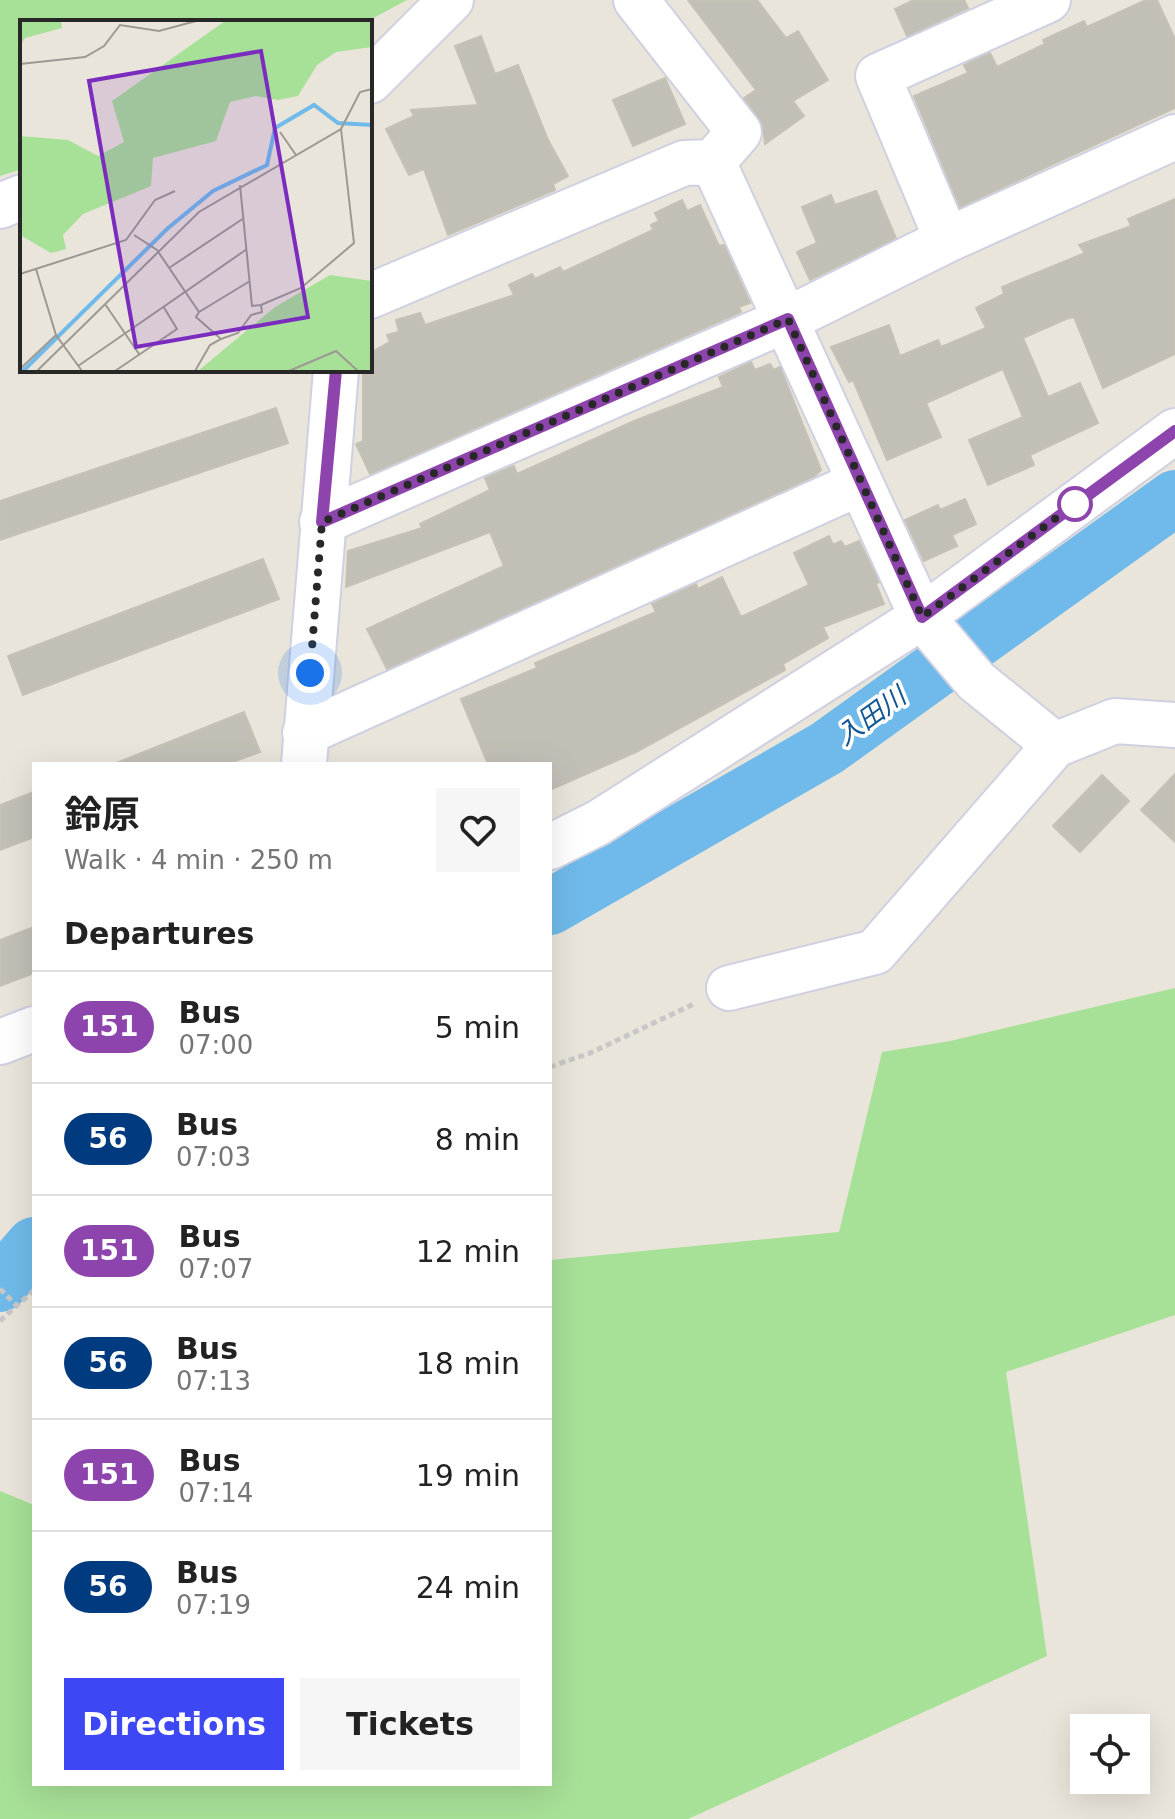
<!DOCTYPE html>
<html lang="en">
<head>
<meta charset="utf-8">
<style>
	:root { --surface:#fff; --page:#f6f6f6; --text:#222; --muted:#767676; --line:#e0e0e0; --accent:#3d48f4 }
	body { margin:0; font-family:"DejaVu Sans","Noto Sans JP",sans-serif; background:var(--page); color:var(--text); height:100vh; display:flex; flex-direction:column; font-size:30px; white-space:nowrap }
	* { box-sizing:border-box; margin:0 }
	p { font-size:26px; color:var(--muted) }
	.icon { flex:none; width:44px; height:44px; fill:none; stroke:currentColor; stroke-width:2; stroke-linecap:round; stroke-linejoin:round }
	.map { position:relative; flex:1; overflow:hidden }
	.details { position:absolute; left:32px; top:762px; width:520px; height:1024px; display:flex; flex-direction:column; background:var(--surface); border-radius:0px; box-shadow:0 8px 32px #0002 }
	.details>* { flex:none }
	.badge { padding:0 16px; border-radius:26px; font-size:28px; line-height:52px }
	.tools { position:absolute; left:1070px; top:1714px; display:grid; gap:16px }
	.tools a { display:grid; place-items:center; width:80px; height:80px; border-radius:0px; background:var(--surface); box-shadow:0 8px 32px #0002; font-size:40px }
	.you { position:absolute; width:40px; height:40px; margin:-20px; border:6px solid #fff; border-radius:50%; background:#1a73e8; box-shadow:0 0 0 12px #1a73e833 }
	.map>.badge { position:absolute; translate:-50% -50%; box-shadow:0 0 0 4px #fff }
	h2 { padding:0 32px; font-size:30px; line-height:72px }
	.round { display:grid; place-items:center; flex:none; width:84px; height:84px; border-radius:0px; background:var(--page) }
	.summary { display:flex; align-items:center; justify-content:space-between; height:136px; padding:0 32px }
	h1 { font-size:38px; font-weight:700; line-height:60px }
	.primary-button { display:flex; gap:16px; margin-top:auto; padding:16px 32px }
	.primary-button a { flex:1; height:92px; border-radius:0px; background:var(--accent); color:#fff; font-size:32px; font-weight:700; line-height:92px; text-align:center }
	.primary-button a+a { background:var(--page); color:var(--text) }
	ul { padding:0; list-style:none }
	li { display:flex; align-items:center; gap:24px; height:112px; padding:0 32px; border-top:2px solid var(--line) }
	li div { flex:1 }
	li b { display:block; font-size:30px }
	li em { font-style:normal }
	li .badge { min-width:88px; font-weight:700; text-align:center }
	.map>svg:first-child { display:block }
</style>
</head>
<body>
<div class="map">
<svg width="1175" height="1819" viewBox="0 0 1175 1819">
	<rect width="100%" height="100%" fill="#eae5da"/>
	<!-- green -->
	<path fill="#a7e097" d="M0,0H407L366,22H22V169L0,176Z
		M1175,988V1315L1006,1372L1047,1656L688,1819H0V1491L34,1505V1784H550V1260L839,1232L882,1052L950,1041Z"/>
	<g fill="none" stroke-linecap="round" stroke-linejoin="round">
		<!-- river -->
		<path stroke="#6fbaea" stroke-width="56" d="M550,907L827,748L1175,498
			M0,1284L34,1245"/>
	</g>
	<!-- building -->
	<path fill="#c2bfb7" stroke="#c5c1b4" stroke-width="2" d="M688,0H757L786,38L798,31L828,80L793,101L804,116L765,144L763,126L744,98L756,90Z
		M914,0H964L968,8L907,36L895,9Z
		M1146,0H1157L1175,39V108L960,207L914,96L968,73L964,65L990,53L997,67L1045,44L1043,40L1084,21L1087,27Z
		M481,36L495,74L518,65L548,140L568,176L553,184L555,190L448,235L424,169L409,175L386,129L414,116L411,110L478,105L455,46Z
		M665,78L685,124L633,146L613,100Z
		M876,191L896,238L810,280L797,252L817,243L802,207L831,195L835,205Z
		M1175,199V354L1103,388L1074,317L1066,319L1023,338L1048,397L1080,383L1098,423L1030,455L1034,465L988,485L969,440L1023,417L1003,369L926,403L941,437L887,460L853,380L849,382L831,347L889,325L900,356L938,340L941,347L986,328L976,308L1004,294L1002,287L1085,253L1079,245L1131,226L1128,219Z
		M682,200L687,211L700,205L719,246L724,245L750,303L739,307L741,312L370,474L356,444L363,441V370H370V353L390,342L387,335L399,332L396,320L420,313L425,325L514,295L509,285L532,274L535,279L560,267L563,272L653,230L651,225L659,221L655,213Z
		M751,362L755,370L770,364L774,370L780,367L821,470L815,476L387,669L367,629L504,566L490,532L346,587L348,551L422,528L420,524L490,490L485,478L514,466L517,474L634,421L723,387L719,377Z
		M276,408L288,443L0,540V501Z
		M965,499L976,524L952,535L957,546L924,561L905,520L938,505L940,510Z
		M829,536L833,545L841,541L845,547L859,541L879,582L876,584L884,604L823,627L828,638L783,664L785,670L636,752L550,790V764H488L461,699L537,668L535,663L656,612L652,604L696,584L698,589L722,577L741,617L809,585L794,553Z
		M263,559L279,599L23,695L8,656Z
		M244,712L260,752L227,764H114Z
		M1175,774V842L1141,810Z
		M1102,775L1129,801L1080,852L1053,826Z
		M34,792V837L0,850V805Z
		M34,927V973L0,986V940Z"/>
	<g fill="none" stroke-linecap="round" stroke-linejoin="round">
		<!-- minor casing -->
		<g stroke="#cfd0e1" stroke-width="48">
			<path id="minor" d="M636,0L739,132L713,162
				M370,81L451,0
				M0,206L22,197
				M947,240L878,76L1048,0
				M370,296L684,163L713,162L922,617L976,681L1055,745
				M322,522L788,319L947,240L1175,137
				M305,733L860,483
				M304,764L336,370
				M550,847L598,823L922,617L1175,431
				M729,988L875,952L1055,745L1115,721L1175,725
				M0,1042L34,1029"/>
		</g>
		<!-- path -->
		<path stroke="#c7c7c7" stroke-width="5" stroke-dasharray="6 4" stroke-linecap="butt" d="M550,1067L590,1053L696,1003
			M0,1289L15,1304
			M0,1321L34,1290"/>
		<!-- minor -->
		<use href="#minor" stroke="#fff" stroke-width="44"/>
	</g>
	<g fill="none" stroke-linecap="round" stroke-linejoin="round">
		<!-- line casing -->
		<g stroke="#fff" stroke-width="18">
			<path id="line" d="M336,370L322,522L788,319L922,617L1175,431"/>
		</g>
		<!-- line -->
		<use href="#line" stroke="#8e44ad" stroke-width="12"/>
		<!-- walk -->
		<path stroke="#282828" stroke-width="8" stroke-dasharray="0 14.4" d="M310,673L322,522L788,319L922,617L1075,504"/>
	</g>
	<!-- markers -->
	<circle fill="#fff" stroke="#8e44ad" stroke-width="4" cx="1075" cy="504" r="16"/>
	<g text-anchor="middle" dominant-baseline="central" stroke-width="7" stroke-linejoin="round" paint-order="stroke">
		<!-- water labels -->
		<g font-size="26" font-style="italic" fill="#115693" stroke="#fff">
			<text transform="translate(871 716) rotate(-36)">入田川</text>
		</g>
	</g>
	<!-- overview -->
	<g transform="translate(20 20)">
		<rect width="352" height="352" fill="#eae5da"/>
		<path d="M0,1H41L42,8L5,18L0,26ZM205,1H352V27L316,32L297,45L278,76L258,80L236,76L210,82L196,121L133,138L131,166L63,194L43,215L46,229L31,233L0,215V116L48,120L78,136L104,122L92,81ZM310,255L352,261V351H178L255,287Z" fill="#a7e097"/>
		<path fill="none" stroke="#6fbaea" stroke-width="4" d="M3,351L147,209L193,171L247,145L255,108L294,85L318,103L352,105"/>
		<path fill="none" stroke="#9c9993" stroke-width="2" d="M0,44L65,37L84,26L100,5L139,11L176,1M260,112L276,135M220,165L232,286L241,285L281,268L334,223L321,109M114,215L137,230L179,292L230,261M149,248L224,198M16,249L36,315L62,351M0,254L106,220L135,180L155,171M85,284L119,334M201,319L218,313L231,295L242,292L241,285M58,346L227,229M0,349L36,315M17,351L179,192L321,109L340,72L352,69M95,351L157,309L143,286M175,351L190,325L201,319L176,297L179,292M269,351L316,331L338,351"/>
		<path fill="#7b2cbf" fill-opacity="0.15" stroke="#7b2cbf" stroke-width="4" d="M241,31L288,297L116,327L69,61Z"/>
		<rect width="352" height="352" fill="none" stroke="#282828" stroke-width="4"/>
	</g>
</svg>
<div class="tools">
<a><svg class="icon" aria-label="locate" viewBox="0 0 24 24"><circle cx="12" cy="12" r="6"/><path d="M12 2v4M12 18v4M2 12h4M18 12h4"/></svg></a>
</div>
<div class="you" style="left:310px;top:673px"></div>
<section class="details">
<div class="summary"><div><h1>鈴原</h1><p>Walk · 4 min · 250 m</p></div><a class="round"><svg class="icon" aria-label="heart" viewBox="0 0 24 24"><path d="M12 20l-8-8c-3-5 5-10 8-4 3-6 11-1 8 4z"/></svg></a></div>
<h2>Departures</h2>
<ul>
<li><span class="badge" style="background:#8e44ad;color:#fff">151</span><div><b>Bus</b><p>07:00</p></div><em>5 min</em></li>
<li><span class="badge" style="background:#003b80;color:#fff">56</span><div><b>Bus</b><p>07:03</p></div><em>8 min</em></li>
<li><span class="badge" style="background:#8e44ad;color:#fff">151</span><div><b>Bus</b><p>07:07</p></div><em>12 min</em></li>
<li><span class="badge" style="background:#003b80;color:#fff">56</span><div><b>Bus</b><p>07:13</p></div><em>18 min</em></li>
<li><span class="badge" style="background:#8e44ad;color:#fff">151</span><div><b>Bus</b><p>07:14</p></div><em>19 min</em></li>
<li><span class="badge" style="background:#003b80;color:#fff">56</span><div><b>Bus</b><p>07:19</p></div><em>24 min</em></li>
</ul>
<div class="primary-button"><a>Directions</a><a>Tickets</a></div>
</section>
</div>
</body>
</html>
